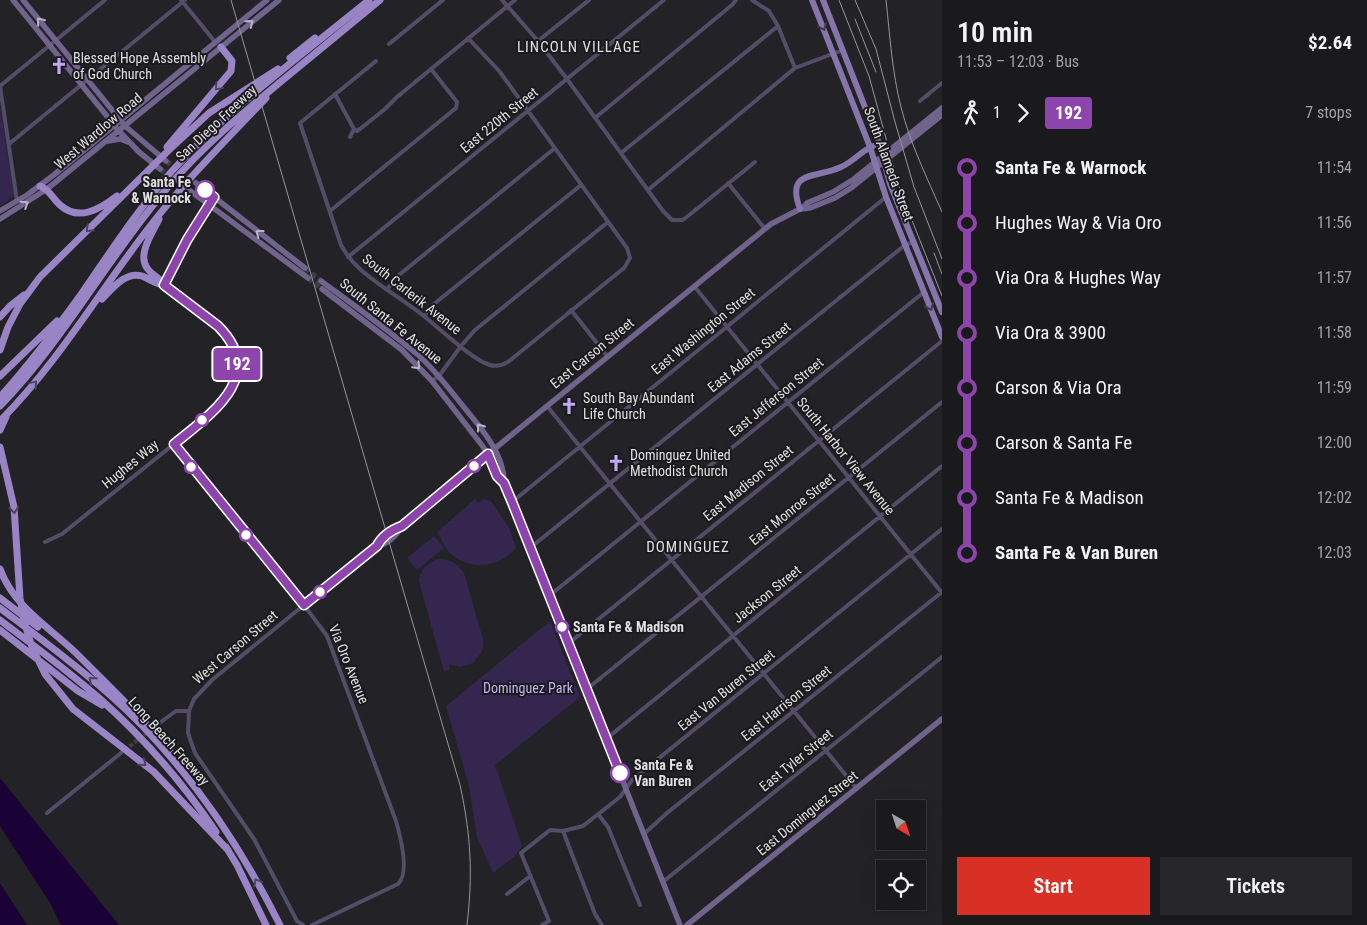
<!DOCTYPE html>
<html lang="en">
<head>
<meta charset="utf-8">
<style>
	:root { --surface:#1a1a1c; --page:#272729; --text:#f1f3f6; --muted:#9fa1a3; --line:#38383b; --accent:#d93025 }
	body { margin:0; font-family:"Roboto Condensed",sans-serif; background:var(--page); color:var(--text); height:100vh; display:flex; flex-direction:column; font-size:19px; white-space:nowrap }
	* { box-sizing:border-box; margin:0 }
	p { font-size:16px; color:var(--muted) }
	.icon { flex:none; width:28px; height:28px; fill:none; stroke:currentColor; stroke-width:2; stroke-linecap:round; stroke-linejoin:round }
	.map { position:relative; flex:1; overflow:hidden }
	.drawer { display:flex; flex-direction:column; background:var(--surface); width:425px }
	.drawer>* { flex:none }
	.badge { padding:0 10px; border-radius:4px; font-size:18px; line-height:32px }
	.needle { width:32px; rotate:141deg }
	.controls { position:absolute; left:876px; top:800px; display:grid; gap:10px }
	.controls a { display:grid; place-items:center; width:50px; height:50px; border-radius:0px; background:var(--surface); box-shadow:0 2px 12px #0003,0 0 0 1px var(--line); font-size:25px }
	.map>.badge { position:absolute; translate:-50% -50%; box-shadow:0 0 0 2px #fff }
	.legs { display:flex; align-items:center; gap:8px; height:55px; padding:0 15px; font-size:16px }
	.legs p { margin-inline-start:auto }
	.head { display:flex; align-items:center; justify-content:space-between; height:85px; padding:0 15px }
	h1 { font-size:28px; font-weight:600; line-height:38px }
	.button { display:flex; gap:10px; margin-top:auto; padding:10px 15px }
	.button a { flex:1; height:58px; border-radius:0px; background:var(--accent); color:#fff; font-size:20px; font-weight:600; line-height:58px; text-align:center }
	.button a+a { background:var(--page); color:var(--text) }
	ul { padding:0 15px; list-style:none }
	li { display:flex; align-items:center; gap:18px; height:55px; font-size:19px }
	li i { display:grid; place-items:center; width:8px; height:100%; margin:0 6px; background:currentColor }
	li i::after { content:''; width:12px; height:12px; margin:-6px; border:4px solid; border-radius:50%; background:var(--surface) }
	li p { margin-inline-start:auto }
	li:first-child i { background:linear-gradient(#0000 50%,currentColor 0) }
	li:last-child i { background:linear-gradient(currentColor 50%,#0000 0) }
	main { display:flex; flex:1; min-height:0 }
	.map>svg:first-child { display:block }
</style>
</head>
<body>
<main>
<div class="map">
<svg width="942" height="925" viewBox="0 0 942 925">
	<rect width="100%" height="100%" fill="#232226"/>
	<!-- green -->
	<path fill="#352650" d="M0,105L14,196L0,206Z
		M475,499L478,503L484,499L491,501L509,528L516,548C499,568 469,572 449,552C443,546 442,538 437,532Z
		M434,536L444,548L417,570L407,558Z
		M438,559C450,559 457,563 464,573L483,639V647L481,653L473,663L460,667L449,664L450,670L444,672L419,581C421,569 427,563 438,559Z
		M550,621L580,697L495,765L522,846L516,855L493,873L477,837L469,786L446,706Z"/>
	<!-- water -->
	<path fill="#1a0237" d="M0,778L119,925H61L50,903L0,826Z
		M0,883L27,925H0Z"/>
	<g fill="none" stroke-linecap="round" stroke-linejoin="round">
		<!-- street-tunnel -->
		<path stroke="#3f3e42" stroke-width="4" stroke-dasharray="4 2" stroke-linecap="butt" d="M125,750L158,724"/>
		<!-- secondary-tunnel -->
		<path stroke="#3f3e42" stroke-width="5.5" stroke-dasharray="5.5 3" stroke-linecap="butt" d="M166,161L196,183
			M160,169L186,188
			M305,268L321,281
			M308,278L322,289"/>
		<!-- street -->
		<path stroke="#544d67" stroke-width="4" d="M181,0L216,43
			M502,0L538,41L567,79L663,211L672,220H683L755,162
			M752,0L769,11L778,26L795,68
			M538,41L589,0
			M389,44L443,0
			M376,61L300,123L341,245C346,254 352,262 360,269C380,287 404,300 425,317C440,329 474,361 490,365C497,367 503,365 508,362L624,268L630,258L627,248L500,72L468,38
			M0,86L105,0
			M0,86L17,201
			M335,94L354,129
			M920,101L942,83
			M595,118L732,5L736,0
			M354,129L357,131L360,129L385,109L397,97L515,0
			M350,137L354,129
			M9,144L185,0
			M621,153L778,26
			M728,183L765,229
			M648,190L795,68L843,50
			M330,211L456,108L457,102L431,69
			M348,257L664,0
			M694,286L942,593
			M387,289L399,275L555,148
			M571,310L608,357
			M424,316L434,304L581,185
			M432,381L439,376L461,346L475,330L608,222
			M547,406L857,789
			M512,502L886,197
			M45,542L62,534L174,444
			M530,548L905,245L914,242
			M549,596L924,292
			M569,643L942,341
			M587,689L942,402
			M189,711L188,733L195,753L254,839L297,921L303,925
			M158,724L176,711H189L194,699L212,680L304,605L327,636L396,821C400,835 410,873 398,884L312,925
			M606,739L942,466
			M47,813L121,753
			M598,814L608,827L640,905
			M563,831L595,914L602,925
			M645,833L667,813L942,592
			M664,881L942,657
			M507,894L529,877
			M542,925L549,921L521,853L550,830L563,831L583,826L620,797L632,780L942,529"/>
		<!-- secondary -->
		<path stroke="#70648d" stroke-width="5.5" d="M13,0L119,131L139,152L160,169
			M23,0L125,126L166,161
			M108,141L120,139L128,142
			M196,183L305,268
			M189,190L308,278
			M214,197L187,241L164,285L218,326C268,377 211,413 174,444L304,605L377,546C382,536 391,530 402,526
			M803,208L807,203L833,192L854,179L942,108
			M0,211L27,195L55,174L267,0
			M0,219L47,189L279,0
			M321,281C354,305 387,329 418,355C434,369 446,385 459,401C477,424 505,452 504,483
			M322,289L402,350L432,381L481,444L488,454L497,476L504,483L512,502L680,925
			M377,546C388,544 396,536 402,526L456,480L771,224L800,209L810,208L835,198L851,188L942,115
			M687,925L942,719"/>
		<!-- primary -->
		<path stroke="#8675aa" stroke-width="6" d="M812,0L870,147L886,197L942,337
			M823,0L879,143L890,184L942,312
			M800,209C785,169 816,179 841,167C853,162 861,151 873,146"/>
		<!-- highway -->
		<path stroke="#9985c5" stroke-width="7" d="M290,58L315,38
			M167,147L231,71L232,61L221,47
			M40,186C50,190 52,198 60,205C79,222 100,209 117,196
			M159,219C153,232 137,254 147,268C152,276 159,276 164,285
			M102,299C112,289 125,271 142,276C150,279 155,284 164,285
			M0,317L10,306L24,295
			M0,350L8,327L20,304L40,277L170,149L209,113L278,69
			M0,376L57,321
			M0,397C30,364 56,329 82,293C111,251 138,209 172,171C230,107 302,55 369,0
			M0,406C64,340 108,257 168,187C202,147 243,113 284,79C316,53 348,26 380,0
			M0,421C56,365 96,297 144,234C181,185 224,142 266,98
			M0,430L6,417
			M0,447L14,507L20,598L24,621L32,647L45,674L73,709L154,772L228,850
			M0,569C14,607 48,626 76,653C108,685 140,716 170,749
			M0,598L38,627
			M0,608C37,636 75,664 110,695C182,759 237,839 280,925
			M0,620C33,645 67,670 99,698C143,737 183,783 216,832
			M0,630L78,691L102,705
			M226,847L237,865L266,925"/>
		<!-- rail -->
		<path stroke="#969599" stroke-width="1" d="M231,0L460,785C471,835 473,875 467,925
			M839,0L869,76L900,190L942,296
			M855,0L876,49L895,122L914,187L942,259
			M886,0C890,36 892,72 901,107C910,143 927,178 942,212
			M855,19L876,72
			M934,253L942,274"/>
	</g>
	<!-- one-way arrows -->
	<defs><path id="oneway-chevron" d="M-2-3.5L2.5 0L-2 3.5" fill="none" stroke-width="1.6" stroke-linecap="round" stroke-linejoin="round" transform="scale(1.25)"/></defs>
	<g stroke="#b9b4c4">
		<use href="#oneway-chevron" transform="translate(40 21) rotate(-129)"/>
		<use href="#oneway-chevron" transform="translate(250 23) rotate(-39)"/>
		<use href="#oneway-chevron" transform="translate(25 204) rotate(-33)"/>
		<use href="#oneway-chevron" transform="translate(259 233) rotate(-143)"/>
		<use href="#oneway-chevron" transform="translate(417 366) rotate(47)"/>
		<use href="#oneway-chevron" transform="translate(480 427) rotate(-126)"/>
	</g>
	<g stroke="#40394e">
		<use href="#oneway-chevron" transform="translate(823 27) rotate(68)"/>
		<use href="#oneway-chevron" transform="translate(930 307) rotate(68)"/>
	</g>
	<g stroke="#4d4460">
		<use href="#oneway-chevron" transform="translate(218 87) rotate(131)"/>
		<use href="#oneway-chevron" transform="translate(89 229) rotate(135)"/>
		<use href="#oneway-chevron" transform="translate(34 384) rotate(-50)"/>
		<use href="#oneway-chevron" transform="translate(14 510) rotate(84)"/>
		<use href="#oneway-chevron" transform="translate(92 680) rotate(-141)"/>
		<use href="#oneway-chevron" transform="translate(143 763) rotate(39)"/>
		<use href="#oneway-chevron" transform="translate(257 882) rotate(-119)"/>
	</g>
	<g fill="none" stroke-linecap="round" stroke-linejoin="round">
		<!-- line-1 casing -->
		<g stroke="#fff" stroke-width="11">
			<path id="line-1" d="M205,190L214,197L187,240L164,285L218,326C268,376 211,414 174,444L304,605L377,546C382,536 391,530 402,526L488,454L497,476L504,483L512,502L620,773"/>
		</g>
		<!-- line-1 -->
		<use href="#line-1" stroke="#8e44ad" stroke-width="8"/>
	</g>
	<!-- icons -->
	<defs>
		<g id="church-bare" transform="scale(1.35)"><path d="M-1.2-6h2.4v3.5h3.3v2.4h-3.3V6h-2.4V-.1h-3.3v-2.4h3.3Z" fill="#c0a8f4" stroke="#1a191c" stroke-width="2.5" paint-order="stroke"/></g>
	</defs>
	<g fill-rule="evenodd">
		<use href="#church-bare" x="59" y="66"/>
		<use href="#church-bare" x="569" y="406"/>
		<use href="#church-bare" x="616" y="463"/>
	</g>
	<!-- markers -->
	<g fill="#fff" stroke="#8e44ad" stroke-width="2.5">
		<circle cx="205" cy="190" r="9"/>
		<circle cx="202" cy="420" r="6"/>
		<circle cx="474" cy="466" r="6"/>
		<circle cx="191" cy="467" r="6"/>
		<circle cx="246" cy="535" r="6"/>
		<circle cx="320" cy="592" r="6"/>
		<circle cx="562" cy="627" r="6"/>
		<circle cx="620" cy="773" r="9"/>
	</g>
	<g text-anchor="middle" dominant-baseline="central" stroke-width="4" stroke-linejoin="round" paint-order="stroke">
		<!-- poi labels -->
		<g font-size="14" fill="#e0dfe2" stroke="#1a191c" text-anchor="start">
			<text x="73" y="58">Blessed Hope Assembly<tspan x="73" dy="16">of God Church</tspan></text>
			<text x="583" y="398">South Bay Abundant<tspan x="583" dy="16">Life Church</tspan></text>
			<text x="630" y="455">Dominguez United<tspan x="630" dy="16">Methodist Church</tspan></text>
		</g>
		<!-- street labels -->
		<g font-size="14" fill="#e0dfe2" stroke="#1a191c">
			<text transform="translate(499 120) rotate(-39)">East 220th Street</text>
			<text transform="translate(216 123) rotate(-43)">San Diego Freeway</text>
			<text transform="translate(98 131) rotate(-40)">West Wardlow Road</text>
			<text transform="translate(889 164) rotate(70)">South Alameda Street</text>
			<text transform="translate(412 294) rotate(38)">South Carlerik Avenue</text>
			<text transform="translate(391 321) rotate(39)">South Santa Fe Avenue</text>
			<text transform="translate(703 331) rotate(-39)">East Washington Street</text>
			<text transform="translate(592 353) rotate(-39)">East Carson Street</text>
			<text transform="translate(749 357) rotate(-39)">East Adams Street</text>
			<text transform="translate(776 397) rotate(-39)">East Jefferson Street</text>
			<text transform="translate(846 456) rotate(51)">South Harbor View Avenue</text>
			<text transform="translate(130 464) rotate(-39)">Hughes Way</text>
			<text transform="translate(748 483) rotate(-39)">East Madison Street</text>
			<text transform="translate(792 509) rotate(-39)">East Monroe Street</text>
			<text transform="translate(767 594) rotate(-39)">Jackson Street</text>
			<text transform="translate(235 647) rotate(-40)">West Carson Street</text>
			<text transform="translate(349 664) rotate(68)">Via Oro Avenue</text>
			<text transform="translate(726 690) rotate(-39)">East Van Buren Street</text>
			<text transform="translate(786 703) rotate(-39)">East Harrison Street</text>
			<text transform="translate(169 741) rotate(48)">Long Beach Freeway</text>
			<text transform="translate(796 760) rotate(-39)">East Tyler Street</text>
			<text transform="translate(807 813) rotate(-39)">East Dominguez Street</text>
		</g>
		<!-- stop labels -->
		<g font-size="14" font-weight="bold" fill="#e0dfe2" stroke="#1a191c" text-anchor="start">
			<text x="191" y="182" text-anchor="end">Santa Fe<tspan x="191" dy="16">&amp; Warnock</tspan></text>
			<text x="573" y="627">Santa Fe &amp; Madison</text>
			<text x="634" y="765">Santa Fe &amp;<tspan x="634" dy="16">Van Buren</tspan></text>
		</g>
		<!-- park labels -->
		<g font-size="14" fill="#c6b1f7" stroke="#1a191c">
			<text x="528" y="688">Dominguez Park</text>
		</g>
		<!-- neighbourhood labels -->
		<g font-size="15" letter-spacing="1" fill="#e0dfe2" stroke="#1a191c">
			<text x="579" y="47">LINCOLN VILLAGE</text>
			<text x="688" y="547">DOMINGUEZ</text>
		</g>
	</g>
</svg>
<div class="controls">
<a><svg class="needle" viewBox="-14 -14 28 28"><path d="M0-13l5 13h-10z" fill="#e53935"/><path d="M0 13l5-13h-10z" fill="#9fa1a3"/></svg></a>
<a><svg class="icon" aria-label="locate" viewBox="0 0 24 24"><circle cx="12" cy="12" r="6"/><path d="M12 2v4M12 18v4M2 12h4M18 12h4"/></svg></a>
</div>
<b class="badge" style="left:237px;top:364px;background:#8e44ad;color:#fff">192</b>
</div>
<section class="drawer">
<div class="head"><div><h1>10 min</h1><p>11:53 – 12:03 · Bus</p></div><b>$2.64</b></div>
<div class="legs"><svg class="icon" aria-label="walk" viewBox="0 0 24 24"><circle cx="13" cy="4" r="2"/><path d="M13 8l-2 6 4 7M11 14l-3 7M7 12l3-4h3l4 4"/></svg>1<svg class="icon" aria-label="forward" viewBox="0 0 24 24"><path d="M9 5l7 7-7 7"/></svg><b class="badge" style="background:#8e44ad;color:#fff">192</b><p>7 stops</p></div>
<ul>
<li><i style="color:#8e44ad"></i><b>Santa Fe &amp; Warnock</b><p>11:54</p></li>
<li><i style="color:#8e44ad"></i><span>Hughes Way &amp; Via Oro</span><p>11:56</p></li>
<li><i style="color:#8e44ad"></i><span>Via Ora &amp; Hughes Way</span><p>11:57</p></li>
<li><i style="color:#8e44ad"></i><span>Via Ora &amp; 3900</span><p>11:58</p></li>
<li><i style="color:#8e44ad"></i><span>Carson &amp; Via Ora</span><p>11:59</p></li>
<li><i style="color:#8e44ad"></i><span>Carson &amp; Santa Fe</span><p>12:00</p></li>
<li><i style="color:#8e44ad"></i><span>Santa Fe &amp; Madison</span><p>12:02</p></li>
<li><i style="color:#8e44ad"></i><b>Santa Fe &amp; Van Buren</b><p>12:03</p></li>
</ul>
<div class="button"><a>Start</a><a>Tickets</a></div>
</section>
</main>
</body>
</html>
